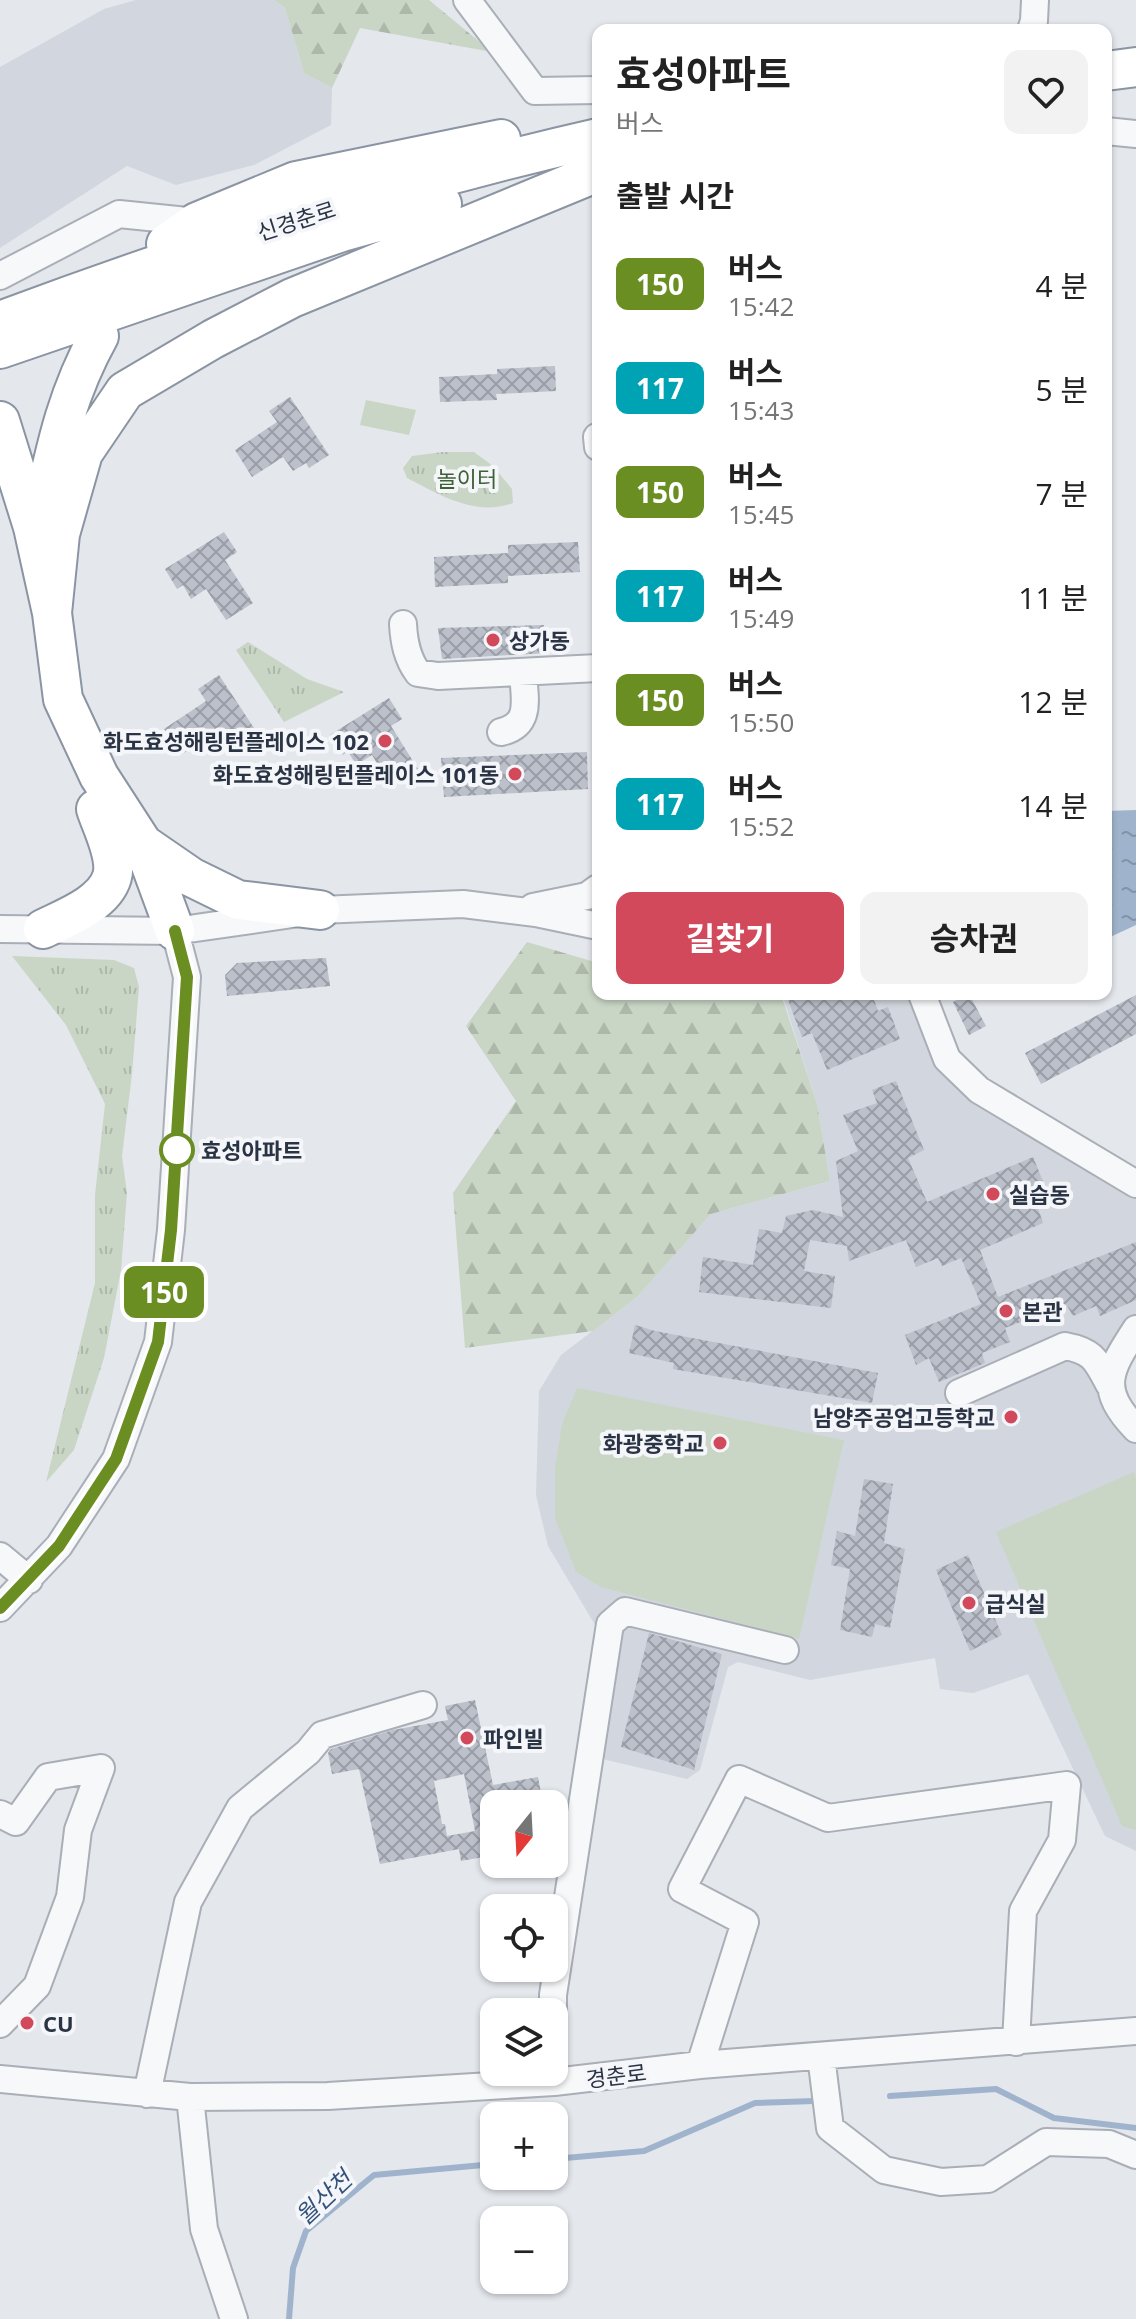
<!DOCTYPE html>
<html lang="ko">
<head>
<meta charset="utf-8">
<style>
	:root { --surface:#fff; --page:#f2f2f2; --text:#222; --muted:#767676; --accent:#d1495b }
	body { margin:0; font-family:"Open Sans","Noto Sans KR",sans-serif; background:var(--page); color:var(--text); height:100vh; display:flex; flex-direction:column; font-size:30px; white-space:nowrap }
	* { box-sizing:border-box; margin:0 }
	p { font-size:26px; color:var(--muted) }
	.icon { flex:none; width:44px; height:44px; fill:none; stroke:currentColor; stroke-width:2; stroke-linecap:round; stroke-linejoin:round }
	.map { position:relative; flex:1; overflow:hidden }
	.drawer { position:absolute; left:592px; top:24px; width:520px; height:976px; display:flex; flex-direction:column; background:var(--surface); border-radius:16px; box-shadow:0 2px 6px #0004 }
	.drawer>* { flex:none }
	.badge { padding:0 16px; border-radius:12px; font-size:28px; line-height:52px }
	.needle { width:52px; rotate:198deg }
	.fabs { position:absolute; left:480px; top:1790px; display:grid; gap:16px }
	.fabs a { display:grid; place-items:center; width:88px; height:88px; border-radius:16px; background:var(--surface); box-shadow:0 2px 6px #0004; font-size:40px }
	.map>.badge { position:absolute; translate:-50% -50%; box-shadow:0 0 0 4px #fff }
	h2 { padding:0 24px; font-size:30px; line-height:72px }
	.round { display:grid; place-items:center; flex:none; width:84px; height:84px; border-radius:16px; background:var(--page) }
	.headline { display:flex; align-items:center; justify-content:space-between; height:136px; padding:0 24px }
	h1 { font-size:38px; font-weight:700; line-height:60px }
	.button { display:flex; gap:16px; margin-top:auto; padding:16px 24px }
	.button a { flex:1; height:92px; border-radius:16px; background:var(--accent); color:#fff; font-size:32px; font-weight:700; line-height:92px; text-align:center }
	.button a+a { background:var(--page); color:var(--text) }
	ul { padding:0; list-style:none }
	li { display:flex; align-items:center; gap:24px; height:104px; padding:0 24px }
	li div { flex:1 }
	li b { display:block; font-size:30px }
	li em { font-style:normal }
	li .badge { min-width:88px; font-weight:700; text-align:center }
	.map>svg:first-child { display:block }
</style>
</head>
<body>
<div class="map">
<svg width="1136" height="2319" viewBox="0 0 1136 2319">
	<defs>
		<pattern id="forest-firs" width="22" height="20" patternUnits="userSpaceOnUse" patternTransform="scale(2)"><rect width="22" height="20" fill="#c9d6c5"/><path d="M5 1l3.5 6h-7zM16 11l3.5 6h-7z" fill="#adb8ab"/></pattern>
		<pattern id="park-tufts" width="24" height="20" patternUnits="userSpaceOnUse" patternTransform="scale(2)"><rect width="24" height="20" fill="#c9d6c5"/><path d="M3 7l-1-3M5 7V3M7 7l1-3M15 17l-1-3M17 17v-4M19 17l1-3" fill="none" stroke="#adb8ab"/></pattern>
		<pattern id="water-ripples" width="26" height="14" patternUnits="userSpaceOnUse" patternTransform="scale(2)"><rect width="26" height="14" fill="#9fb4cc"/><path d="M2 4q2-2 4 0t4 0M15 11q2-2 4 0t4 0" fill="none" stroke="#8293a7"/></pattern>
		<pattern id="building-cross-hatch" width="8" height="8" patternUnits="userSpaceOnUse" patternTransform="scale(2)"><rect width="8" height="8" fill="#bbc0ca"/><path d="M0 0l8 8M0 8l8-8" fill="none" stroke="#989da6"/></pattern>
	</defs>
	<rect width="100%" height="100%" fill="#e4e7ec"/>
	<!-- built -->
	<path fill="#d2d6de" d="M136,0H274L285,8L304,73L332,88L331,125L254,165L176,185L127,166L0,248V67L104,9Z
		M782,994H922L947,1059L1136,1184V1329L1109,1384L1136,1429V1851L1105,1836L1028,1674L973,1693L940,1689L935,1658L810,1680L738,1662L728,1667L700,1770L687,1779L590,1756L607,1645L548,1546L536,1495L539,1391L561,1355L637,1297L711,1214L830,1181L817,1104Z"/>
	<!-- grass -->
	<path fill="#c9d6c5" d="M366,400L416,410L409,435L360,425Z
		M577,1388L844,1440L799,1639L601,1587L576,1572L555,1518V1469L562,1424Z
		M1134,1472L1136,1478V1830L1122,1826L996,1532Z"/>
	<!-- forest -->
	<path fill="url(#forest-firs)" d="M274,0H429L492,52L360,28L332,88L304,73L285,8Z
		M527,942L598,963V994H781L817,1104L830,1181L711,1214L637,1297L593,1331L465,1348L453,1193L516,1101L466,1026Z"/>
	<!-- park -->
	<path fill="url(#park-tufts)" d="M443,452H474L493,466L512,489L513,503C476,517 440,495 407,478L403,468L412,456Z
		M248,642L307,679L344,692L284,722L236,650Z
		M12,956L114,960L134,968L139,987L132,1074L122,1156L127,1193L121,1270L104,1358L74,1450L46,1482L95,1283V1195L105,1104L66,1025Z"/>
	<!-- water -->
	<path fill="url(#water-ripples)" d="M1136,810V925L1106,939V811Z"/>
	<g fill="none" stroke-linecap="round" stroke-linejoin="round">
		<!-- stream -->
		<path stroke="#9fb4cc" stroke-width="6" d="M890,2096L996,2089L1054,2118L1136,2128
			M554,2159L644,2151L755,2103L814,2101
			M289,2319L293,2268L306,2231L374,2175L494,2164"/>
	</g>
	<!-- building -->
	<path fill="url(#building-cross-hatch)" fill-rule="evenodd" d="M555,366L556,391L496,394L497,400L440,402L439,377L497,374V369Z
		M290,397L329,455L309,468L306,463L293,471L283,457L252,477L235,450L277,422L269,411Z
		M224,532L237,552L225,560L253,603L226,620L206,589L191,599L183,585L177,589L165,569Z
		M578,542L580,572L508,576V583L435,587L434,557L508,553V545Z
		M544,625L547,653L442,659L438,628Z
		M219,675L258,734L238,746L235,741L222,750L212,735L181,755L164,729L206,701L198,689Z
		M389,698L402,719L391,726L418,769L391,786L372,755L356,765L348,751L343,755L330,735Z
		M587,752L588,789L444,797L441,758Z
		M326,958L330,986L227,996L225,975L237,963Z
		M805,994H872L878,1011L888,1007L900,1039L827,1070L812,1033L802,1037L788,1000Z
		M969,994L986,1026L969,1035L953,1002Z
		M1136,995V1034L1041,1084L1025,1053Z
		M896,1081L924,1150L908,1158L927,1202L1033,1157L1047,1191L1034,1196L1043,1223L980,1250L998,1297L1136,1242V1300L1100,1316L1096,1306L1073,1316L1066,1304L1005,1328L1010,1342L982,1353L985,1363L939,1382L929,1358L916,1365L905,1335L981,1304L961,1258L942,1266L938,1258L916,1267L906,1240L849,1261L847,1246L810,1240L804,1271L835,1276L831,1308L699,1292L703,1257L753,1265L759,1229L782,1233L786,1216L813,1210L843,1217L836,1161L858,1151L843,1115L877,1103L872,1090Z
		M635,1325L655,1331L878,1373L872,1403L673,1369L674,1363L629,1353Z
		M864,1479L893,1484L884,1543L905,1549L890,1628L875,1624L872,1637L840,1630L850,1569L831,1565L837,1531L855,1536Z
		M968,1555L1002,1635L970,1651L936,1570Z
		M649,1633L722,1654L694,1770L621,1747Z
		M475,1700L493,1785L538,1777L543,1804H494V1855L461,1861L459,1849L380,1864L359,1769L332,1774L328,1753L331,1749L393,1730L448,1720L445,1706ZM464,1774L475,1831L447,1836L445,1824H442L434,1781Z"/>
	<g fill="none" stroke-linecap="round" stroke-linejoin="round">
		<!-- minor casing -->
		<g stroke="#a9aeb7" stroke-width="30">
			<path id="minor" d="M467,0L535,91L598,90
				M1031,30L1034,21L1035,0
				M1106,131L1136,134
				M0,276L119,214L197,222
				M597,437L598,447
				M403,624C404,642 407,658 418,673L438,676L598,668
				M501,732C533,725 524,697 523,672
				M533,907L587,896L598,888
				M0,929L175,931L320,910L463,904L536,913L598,926
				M922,994L947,1059L979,1090L1136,1184
				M1136,1329C1108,1372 1098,1389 1136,1429
				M959,1393L1065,1346C1093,1351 1096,1360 1109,1384
				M0,1556L29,1580
				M0,1608L59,1546L116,1459L158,1342L171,1230L187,977L175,931
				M0,1814L16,1822L48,1777L101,1768L78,1830L70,1897L37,1986L0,2024
				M553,2012V1995L610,1624L625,1611L785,1650
				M821,2056L830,2128L884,2170L941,2182L988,2179L1046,2142L1109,2144L1136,2155
				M700,2065L745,1922L682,1889L739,1779L828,1818L1067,1785L1062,1840L1023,1911L1016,2042
				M0,2079L190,2097L328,2096L554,2082L700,2065L1136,2031
				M147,2094L188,1902L240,1808L308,1752L322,1735L423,1705
				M190,2097L204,2229L234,2319"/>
		</g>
		<!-- highway casing -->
		<g stroke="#8b94a3" stroke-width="42">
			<path id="highway" d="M1106,71L1136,67
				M166,244L197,222L296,181L501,139
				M0,321C195,248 395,184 598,138
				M0,349L342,232L442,204
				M0,421L33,527L52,613L63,699L99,776L143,844L175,931
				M40,519C55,452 65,397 99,336
				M52,613L60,534L83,453L125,391L213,339L292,298L598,172
				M143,844L191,877L238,900L320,910
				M43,929C65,918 104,904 112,877C118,857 102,828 96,809"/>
		</g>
		<!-- minor -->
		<use href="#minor" stroke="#f7f8fa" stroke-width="26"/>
		<!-- highway -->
		<use href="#highway" stroke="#fff" stroke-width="38"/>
	</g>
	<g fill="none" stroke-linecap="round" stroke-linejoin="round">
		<!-- line casing -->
		<g stroke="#fff" stroke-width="18">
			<path id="line" d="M0,1608L59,1546L116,1459L158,1342L171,1230L187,977L175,931"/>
		</g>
		<!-- line -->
		<use href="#line" stroke="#6b8e23" stroke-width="12"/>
	</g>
	<!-- markers -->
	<g fill="#d1495b" stroke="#f4f6f9" stroke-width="3">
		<circle cx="493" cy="640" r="8"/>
		<circle cx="385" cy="741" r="8"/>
		<circle cx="515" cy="774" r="8"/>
		<circle cx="993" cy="1194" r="8"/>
		<circle cx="1006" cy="1311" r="8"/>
		<circle cx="1011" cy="1417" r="8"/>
		<circle cx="720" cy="1443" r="8"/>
		<circle cx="969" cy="1603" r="8"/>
		<circle cx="467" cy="1738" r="8"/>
		<circle cx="27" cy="2023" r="8"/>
	</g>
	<circle fill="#fff" stroke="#6b8e23" stroke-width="4" cx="177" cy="1150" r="16"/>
	<g text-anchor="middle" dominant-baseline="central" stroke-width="8" stroke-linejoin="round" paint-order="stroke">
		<!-- street labels -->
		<g font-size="22" fill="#2b3445" stroke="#f4f6f9">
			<text transform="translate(296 220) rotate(-18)">신경춘로</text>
			<text transform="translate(616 2075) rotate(-7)">경춘로</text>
		</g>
		<!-- park labels -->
		<g font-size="22" fill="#3f6138" stroke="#f4f6f9">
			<text x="467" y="478">놀이터</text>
		</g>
		<!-- poi labels -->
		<g font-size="22" font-weight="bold" fill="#2b3445" stroke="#f4f6f9" text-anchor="start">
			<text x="509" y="640">상가동</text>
			<text x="369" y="741" text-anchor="end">화도효성해링턴플레이스 102</text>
			<text x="499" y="774" text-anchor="end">화도효성해링턴플레이스 101동</text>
			<text x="1009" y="1194">실습동</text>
			<text x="1022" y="1311">본관</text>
			<text x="995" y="1417" text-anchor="end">남양주공업고등학교</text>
			<text x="704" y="1443" text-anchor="end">화광중학교</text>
			<text x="985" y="1603">급식실</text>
			<text x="483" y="1738">파인빌</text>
			<text x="43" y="2023">CU</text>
		</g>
		<!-- stop labels -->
		<g font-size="22" font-weight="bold" fill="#2b3445" stroke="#f4f6f9" text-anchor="start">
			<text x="201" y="1150">효성아파트</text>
		</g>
		<!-- water labels -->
		<g font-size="24" font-style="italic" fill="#34527a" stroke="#f4f6f9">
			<text transform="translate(323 2197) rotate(-43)">월산천</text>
		</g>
	</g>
</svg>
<div class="fabs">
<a><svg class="needle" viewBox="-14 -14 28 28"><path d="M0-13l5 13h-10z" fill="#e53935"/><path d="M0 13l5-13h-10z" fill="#767676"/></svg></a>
<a><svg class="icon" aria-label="locate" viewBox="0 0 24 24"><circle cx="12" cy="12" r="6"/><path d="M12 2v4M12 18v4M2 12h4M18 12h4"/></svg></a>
<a><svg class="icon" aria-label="layers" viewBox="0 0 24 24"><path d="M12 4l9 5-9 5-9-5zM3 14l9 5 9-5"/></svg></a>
<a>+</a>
<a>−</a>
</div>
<b class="badge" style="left:164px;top:1292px;background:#6b8e23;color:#fff">150</b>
<section class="drawer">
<div class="headline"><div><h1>효성아파트</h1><p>버스</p></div><a class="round"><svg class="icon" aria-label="heart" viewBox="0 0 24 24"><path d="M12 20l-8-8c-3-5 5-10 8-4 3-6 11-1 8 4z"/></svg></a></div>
<h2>출발 시간</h2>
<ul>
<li><span class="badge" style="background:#6b8e23;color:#fff">150</span><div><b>버스</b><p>15:42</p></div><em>4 분</em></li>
<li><span class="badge" style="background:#00a3b4;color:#fff">117</span><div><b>버스</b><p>15:43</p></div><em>5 분</em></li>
<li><span class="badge" style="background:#6b8e23;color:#fff">150</span><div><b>버스</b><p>15:45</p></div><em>7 분</em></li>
<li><span class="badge" style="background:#00a3b4;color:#fff">117</span><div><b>버스</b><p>15:49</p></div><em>11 분</em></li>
<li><span class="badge" style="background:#6b8e23;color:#fff">150</span><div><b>버스</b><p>15:50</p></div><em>12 분</em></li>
<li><span class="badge" style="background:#00a3b4;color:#fff">117</span><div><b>버스</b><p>15:52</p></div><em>14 분</em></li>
</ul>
<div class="button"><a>길찾기</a><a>승차권</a></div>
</section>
</div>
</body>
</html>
